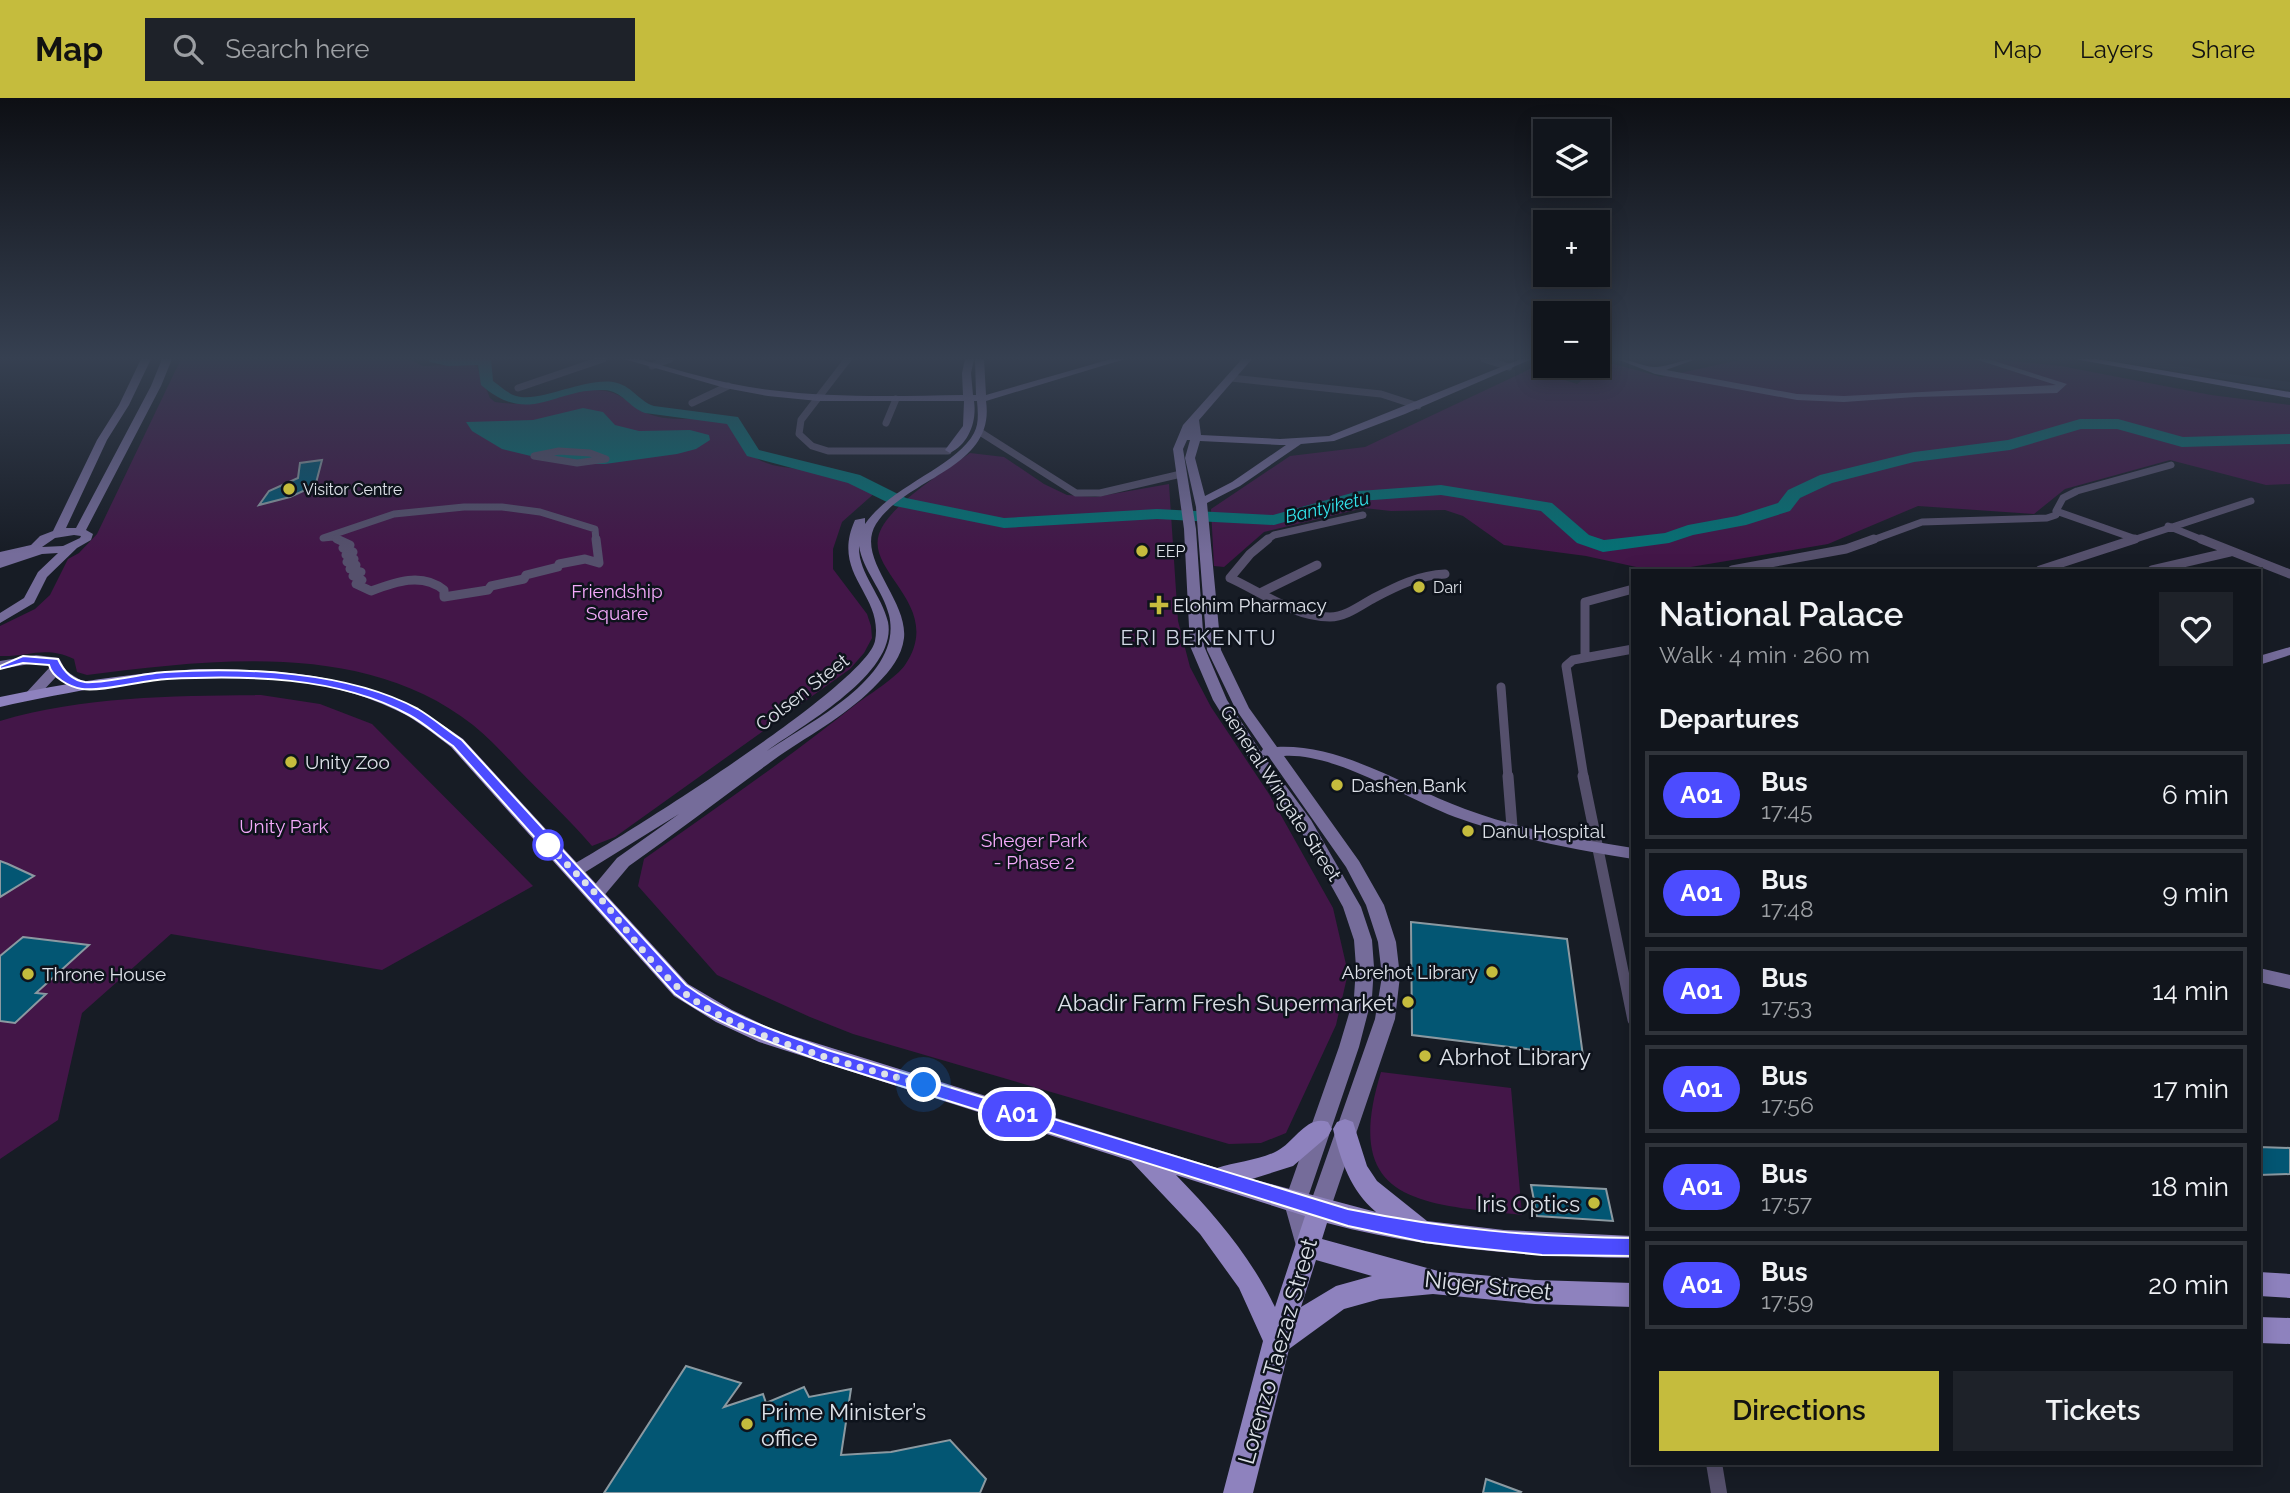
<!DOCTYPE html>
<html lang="en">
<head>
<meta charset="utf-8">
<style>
	:root { --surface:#11151c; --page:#1e2229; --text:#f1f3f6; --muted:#9c9fa3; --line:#30343b; --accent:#c5bc3d }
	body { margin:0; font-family:Raleway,sans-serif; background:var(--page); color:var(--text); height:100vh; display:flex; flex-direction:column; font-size:26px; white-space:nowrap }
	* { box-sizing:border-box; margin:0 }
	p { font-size:23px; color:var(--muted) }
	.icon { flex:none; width:38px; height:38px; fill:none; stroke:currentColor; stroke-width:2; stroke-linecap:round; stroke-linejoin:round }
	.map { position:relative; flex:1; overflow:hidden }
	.details { position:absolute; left:1631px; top:471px; width:630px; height:896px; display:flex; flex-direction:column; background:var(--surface); border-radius:0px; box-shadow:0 4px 18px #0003,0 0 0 2px var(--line) }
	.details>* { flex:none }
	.badge { padding:0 14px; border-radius:23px; font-size:24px; line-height:46px }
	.buttons { position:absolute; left:1533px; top:21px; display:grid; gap:14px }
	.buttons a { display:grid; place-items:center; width:77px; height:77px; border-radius:0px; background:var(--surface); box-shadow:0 4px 18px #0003,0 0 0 2px var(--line); font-size:35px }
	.you { position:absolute; width:35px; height:35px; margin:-18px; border:5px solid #fff; border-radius:50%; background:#1a73e8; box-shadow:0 0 0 10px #1a73e833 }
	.map>.badge { position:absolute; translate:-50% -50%; box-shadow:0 0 0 4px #fff }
	h2 { padding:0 28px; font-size:26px; line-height:63px }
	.round { display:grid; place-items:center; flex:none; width:74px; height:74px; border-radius:0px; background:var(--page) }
	.overview { display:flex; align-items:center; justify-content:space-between; height:119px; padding:0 28px }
	h1 { font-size:33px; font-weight:600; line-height:52px }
	.action { display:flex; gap:14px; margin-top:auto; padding:14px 28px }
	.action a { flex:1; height:80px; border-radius:0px; background:var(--accent); color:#111; font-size:28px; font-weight:600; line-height:80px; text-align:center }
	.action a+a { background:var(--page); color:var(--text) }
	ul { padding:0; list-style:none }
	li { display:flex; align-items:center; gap:21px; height:88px; margin:0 14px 10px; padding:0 14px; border:4px solid var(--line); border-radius:0px }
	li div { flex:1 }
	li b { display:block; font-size:26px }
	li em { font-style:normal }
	li .badge { min-width:77px; font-weight:700; text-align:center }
	header { display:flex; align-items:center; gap:42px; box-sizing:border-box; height:98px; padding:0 35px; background:var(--accent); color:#111 }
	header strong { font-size:33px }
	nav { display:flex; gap:38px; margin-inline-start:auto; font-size:24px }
	.search { width:490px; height:63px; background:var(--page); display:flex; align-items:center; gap:18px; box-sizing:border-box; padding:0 24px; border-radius:0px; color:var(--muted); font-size:26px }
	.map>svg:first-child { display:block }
</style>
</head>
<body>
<header>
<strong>Map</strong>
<div class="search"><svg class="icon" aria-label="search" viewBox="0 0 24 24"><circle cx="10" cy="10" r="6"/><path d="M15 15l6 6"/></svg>Search here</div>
<nav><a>Map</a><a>Layers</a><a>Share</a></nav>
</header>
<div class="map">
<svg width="2290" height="1395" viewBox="0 0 2290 1395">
	<rect width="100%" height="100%" fill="#171c25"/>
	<!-- built -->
	<path fill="#1e2634" d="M2100,261H2145L2223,275L2290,284V292Z"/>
	<!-- green -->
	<path fill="#431648" d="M181,261H409L423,268L472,266L477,269L490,300L495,304C514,307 531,306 549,302C563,298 576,292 591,292C626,291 627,310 655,318C683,326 713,313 739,330C751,374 776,365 813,374C834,379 855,387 877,393L842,424L833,451V471L867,516L871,528L872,540L864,555L850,571L615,739L592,748C569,721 543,697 518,671C504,656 489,640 473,627C366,542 213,561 87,577L77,574L74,561C45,547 29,559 0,558V528L35,511L50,497L68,461L79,455L97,436Z
		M1744,261H1991L2061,268L2211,297L2290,307V386L2266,387L2170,362L2065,391L2034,416L1918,408L1828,446L1673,472H1650L1586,458L1504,447L1463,418L1445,412L1391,413L1364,410L1264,434L1224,469L1214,468L1211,411L1290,358L1365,349L1530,271L1577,286L1606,264L1662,279Z
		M970,355L1004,359L1044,386L1067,397L1095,399L1169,386L1178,523L1190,569L1211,609L1269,696L1333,810L1348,875L1336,927L1286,1035L1261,1045L1229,1046L853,936L810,919L717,877L638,788L644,761C715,711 787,661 855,607C868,597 896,580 905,567C945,508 866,475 879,436C888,408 946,372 970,355Z
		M261,597L320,606L372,626L533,788L382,872L171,836L82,915L58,1022L0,1061V623C85,598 173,598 261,597Z
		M1381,974L1511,990L1522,1117C1418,1106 1341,1104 1381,974Z"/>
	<!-- water -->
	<path fill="#057175" d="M583,310L603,314L615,327L639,333L690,332L709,337L710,342L696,351L677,356L605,366H564L502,351L472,333L466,324L533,322Z"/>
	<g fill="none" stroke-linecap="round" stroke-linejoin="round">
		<!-- river -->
		<path fill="#057175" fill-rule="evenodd" d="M428,261H491L493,283C500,288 507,295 516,298C541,305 582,280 613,284C632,287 638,303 654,308L738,319L759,352L860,377L906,400L1004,420L1157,411L1273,417L1359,393L1441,387L1552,405L1589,437L1604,442L1665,435L1688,427L1737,418L1778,405L1788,392L1820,377L1914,354L2008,342L2080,321H2118L2183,339L2290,336V346L2182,349L2117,331H2081L2010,352L1914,364L1832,385L1800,400L1790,413L1746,427L1693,437L1669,445L1603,454L1577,445L1541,413L1441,397L1360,403L1274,427L1157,421L1004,430L895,408L848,385L747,358L727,326L645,315C628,309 623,293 604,292C553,290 530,329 481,287L478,267L448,268L430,264Z"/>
	</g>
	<!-- building -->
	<path fill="#035673" stroke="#8b99a1" stroke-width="2" d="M322,362L316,385L310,390L290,399L259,407L269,393L298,380L300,365Z
		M0,763L8,766L34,778L0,799Z
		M1411,824L1567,841L1583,958L1412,937Z
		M23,839L89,847L36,895L46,896L15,925L0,923V858Z
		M2259,1049L2290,1050V1076L2259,1077Z
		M1531,1087L1606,1091L1613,1123L1537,1118Z
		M686,1268L741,1285L724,1309L763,1296L766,1305L804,1289L809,1299L851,1291L841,1357L891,1354L950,1342L986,1381L980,1395H604Z
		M1486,1381L1521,1394L1520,1395H1483Z"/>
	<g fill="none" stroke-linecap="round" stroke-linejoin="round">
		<!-- street-far3 -->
		<path stroke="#55506c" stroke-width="7" d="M848,261L801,322L799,336L812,348L828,353H948
			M1484,261L1509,269
			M652,268L670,261
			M1231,280L1381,296L1418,308
			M518,290L603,261
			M692,305L728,288
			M886,325L896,301
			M980,334L1076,395H1100L1181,376
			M559,353L590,355L606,361L577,365L534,358Z
			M2056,413L2063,400L2077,393L2171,367
			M2168,428L2205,443
			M341,443L333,439L323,440L394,416L464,409H502L540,414L595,431L596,443
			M1265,443L1274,437L1363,417
			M1870,443L1922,424L2047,420L2056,417V413L2133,440
			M2130,443L2251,403"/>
		<!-- street-far2 -->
		<path stroke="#55506c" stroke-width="9" d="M337,441L350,447L343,450L353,454L346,457L354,461L347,464L356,467L350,471L361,474L353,478L362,482L356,486L371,493C395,484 422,474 444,492V499L488,492L491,488L524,481L526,477L558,469L559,466L585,461L599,465L596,441
			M1268,441L1250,456L1230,480C1261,494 1294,519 1330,519C1346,519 1361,507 1374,500C1397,488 1419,477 1445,476
			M2201,441L2290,476
			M1732,472L1846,451L1874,441
			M2040,472L2135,441
			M2152,472L2230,454
			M1262,494L1317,467
			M1585,559V504L1633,491
			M1501,589L1508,680
			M1584,680L1566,568L1573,562L1633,551"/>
		<!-- street-far1 -->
		<path stroke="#55506c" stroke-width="11" d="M1508,678L1512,729
			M1583,678L1633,922"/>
		<!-- street -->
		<path stroke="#55506c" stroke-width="16" d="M1714,1365L1719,1395"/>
		<!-- secondary -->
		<path fill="#756c9a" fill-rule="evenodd" d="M141,261H151L129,307L107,342L66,430H76L151,288L162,261H172L161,288L86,432L93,436L91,442L77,450L47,479L34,505L0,525V515L24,500L38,474L58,455L42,456L0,470V462L5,460L0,462V454L31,447L40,438L53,433L97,342L119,307ZM74,437L81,438L80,440L63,448L42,449L55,440Z
			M624,261H639C682,273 725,287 770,292C833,300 899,298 963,297L962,275L965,261H974L971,275L973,297H976L975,261H984L986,297L1111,261H1125L986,303C996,371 906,379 876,426C855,460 908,501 904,540C902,558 890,573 878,585C850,615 813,635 779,658C729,694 680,732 629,768L602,800H590L587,796L617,760L679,716L579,778H567L565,774L567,770C616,743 866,587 875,543C884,496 830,477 855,422L865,420V426C892,387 956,369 974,335C979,326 978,314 977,303H974C977,323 969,346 950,355L945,352L963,328L964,303H818L768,298L725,290ZM859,448C863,473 883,492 889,517C904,579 809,624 767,653C803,627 898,575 888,524C882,497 858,475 859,448Z
			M1242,261H1252L1199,322L1201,337L1280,341L1329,338L1521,261H1532L1405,316L1334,343L1301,346L1240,388L1207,405L1221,552L1249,610L1277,649C1343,646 1405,689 1465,711C1519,731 1576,741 1633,750V761C1573,751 1512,740 1455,719C1405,700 1336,655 1284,658L1359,763L1384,807L1396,844L1400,878L1395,921L1330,1112L1327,1119L1319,1122L1311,1119L1308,1112L1375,921L1382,878L1378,844L1366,807L1346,769L1269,659L1263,657L1311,722L1361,809L1372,842L1374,869L1372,899L1359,949L1306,1105L1317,1148L1314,1155L1306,1158L1298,1155L1284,1105L1339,949L1354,899L1356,869L1354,842L1343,809L1296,724L1247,657L1213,602L1190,548L1184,431L1173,351L1183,327ZM1187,342H1190L1185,360L1196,409L1207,552L1235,610L1263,651L1261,654L1227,602L1204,548L1196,431L1183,351ZM1200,343L1280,347H1286L1232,384L1205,398L1195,360Z
			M1617,261C1631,261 1645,270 1657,269C1671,268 1682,261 1696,261L1666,272L1797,296L1844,298L2056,287L1975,261H1988L2067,286L2057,295L1915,299L1844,304L1797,302L1655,276Z
			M2290,549V557L2259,567V558Z
			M36,557L59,560L66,573L90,588L88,591H78L56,579L37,599H27L25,596L50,569L48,566L36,565L0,571V563Z
			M2259,870L2290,877V891L2259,884Z"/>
		<!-- primary -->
		<path fill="#8e82be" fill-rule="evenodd" d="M2075,261H2097L2290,294V300Z
			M199,571C301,571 379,579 463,641L688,886L732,912L774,932L1217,1070C1236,1064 1260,1062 1277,1053C1295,1044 1306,1017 1328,1024L1332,1031L1328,1038L1293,1068L1252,1081L1376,1114C1350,1092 1341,1063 1333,1031L1337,1024L1345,1021L1353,1024L1367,1068L1377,1083L1427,1123L1504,1132L1633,1138V1160C1530,1158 1427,1152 1327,1125L1322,1141L1438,1173L1535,1182L1633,1185V1209L1535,1206L1433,1196L1380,1201L1344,1211L1289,1251L1253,1395H1223L1263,1243L1239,1190L1200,1136L1131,1063L759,944L716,924L674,898L451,649C434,636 417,622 398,613C281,555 122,582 0,609V599C66,585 131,575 199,571ZM1176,1077L1305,1118L1275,1209C1250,1158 1216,1118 1176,1077ZM1316,1162L1372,1178L1336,1188L1301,1209Z
			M2259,1174L2290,1176V1200L2259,1198Z
			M2259,1219L2290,1220V1246L2259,1245Z"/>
	</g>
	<!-- sky -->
	<linearGradient id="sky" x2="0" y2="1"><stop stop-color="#0d0f14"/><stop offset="0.57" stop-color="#364051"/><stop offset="1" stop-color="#364051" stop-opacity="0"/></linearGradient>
	<rect width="2290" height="456" fill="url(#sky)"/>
	<!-- line -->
	<path fill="#4c4cff" stroke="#fff" stroke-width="2" d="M23,558L58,561C63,572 72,582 85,584C104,586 144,575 165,574C243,569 348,573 418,611C433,620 447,632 462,642L686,887C730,919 781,935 831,953L1348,1111C1447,1131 1533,1139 1633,1140L1640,1143L1643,1149L1640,1156L1633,1158L1542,1157L1465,1149L1424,1144L1348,1128L821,963C771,944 719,928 675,896L453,648C438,638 424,625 409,617C339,578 244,577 167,581C143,582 103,594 82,591C69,589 52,579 49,567L23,565L0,571V568Z"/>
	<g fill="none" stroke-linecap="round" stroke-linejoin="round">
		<!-- walk -->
		<path stroke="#dde1e8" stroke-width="7" stroke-dasharray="0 12.6" d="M548,747L540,739C562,762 586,784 607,808C630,836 653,868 681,892C736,939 854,967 924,987"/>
	</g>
	<!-- markers -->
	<g fill="#c5bc3d" stroke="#0e131c" stroke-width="2.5">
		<circle cx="289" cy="391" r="7"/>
		<circle cx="1142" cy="453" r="7"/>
		<circle cx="1419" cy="489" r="7"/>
		<path d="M1155.5 496.5h7v7h7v7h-7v7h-7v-7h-7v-7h7z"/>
		<circle cx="291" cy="664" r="7"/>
		<circle cx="1337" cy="687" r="7"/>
		<circle cx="1468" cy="733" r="7"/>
		<circle cx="1492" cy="874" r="7"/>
		<circle cx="28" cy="876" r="7"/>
		<circle cx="1408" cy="904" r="7"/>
		<circle cx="1425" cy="958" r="7"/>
		<circle cx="1594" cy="1105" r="7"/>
		<circle cx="747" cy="1326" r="7"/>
	</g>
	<circle fill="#fff" stroke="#4c4cff" stroke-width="3.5" cx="548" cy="747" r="14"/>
	<g text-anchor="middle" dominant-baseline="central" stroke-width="5" stroke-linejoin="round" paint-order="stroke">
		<!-- far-poi labels -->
		<g font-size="16" fill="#dde1e8" stroke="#0e131c" text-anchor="start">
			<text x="303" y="391">Visitor Centre</text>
			<text x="1156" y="453">EEP</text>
			<text x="1433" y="489">Dari</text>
		</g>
		<!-- far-water labels -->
		<g font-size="18" font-style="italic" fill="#33e5ec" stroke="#0e131c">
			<text transform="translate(1327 409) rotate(-13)">Bantyiketu</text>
		</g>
		<!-- park labels -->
		<g font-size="19" fill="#f3a9fa" stroke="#0e131c">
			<text x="617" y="493">Friendship<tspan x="617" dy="22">Square</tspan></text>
			<text x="284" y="728">Unity Park</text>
			<text x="1034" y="742">Sheger Park<tspan x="1034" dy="22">- Phase 2</tspan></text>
		</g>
		<!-- poi labels -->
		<g font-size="19" fill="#dde1e8" stroke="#0e131c" text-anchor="start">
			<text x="1173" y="507">Elohim Pharmacy</text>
			<text x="305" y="664">Unity Zoo</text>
			<text x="1351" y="687">Dashen Bank</text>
			<text x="1482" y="733">Danu Hospital</text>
			<text x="1478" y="874" text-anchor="end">Abrehot Library</text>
			<text x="42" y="876">Throne House</text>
		</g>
		<!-- street labels -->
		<g font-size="19" fill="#dde1e8" stroke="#0e131c">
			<text transform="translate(802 594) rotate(-38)">Colsen Steet</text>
			<text transform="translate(1281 695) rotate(57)">General Wingate Street</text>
		</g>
		<!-- neighbourhood labels -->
		<g font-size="21" letter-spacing="2" fill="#d2d9e6" stroke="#0e131c">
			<text x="1199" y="539">ERI BEKENTU</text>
		</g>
		<!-- near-poi labels -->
		<g font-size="23" fill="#dde1e8" stroke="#0e131c" text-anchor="end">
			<text x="1394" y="904">Abadir Farm Fresh Supermarket</text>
			<text x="1439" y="958" text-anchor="start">Abrhot Library</text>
			<text x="1580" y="1105">Iris Optics</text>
			<text x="761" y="1313" text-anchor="start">Prime Minister’s<tspan x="761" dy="26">office</tspan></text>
		</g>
		<!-- near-street labels -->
		<g font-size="23" fill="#dde1e8" stroke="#0e131c">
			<text transform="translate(1488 1187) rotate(6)">Niger Street</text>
			<text transform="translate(1277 1253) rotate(-74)">Lorenzo Taezaz Street</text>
		</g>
	</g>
</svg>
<div class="buttons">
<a><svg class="icon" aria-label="layers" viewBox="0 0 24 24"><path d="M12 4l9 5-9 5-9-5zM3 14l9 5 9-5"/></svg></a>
<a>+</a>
<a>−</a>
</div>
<div class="you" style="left:924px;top:987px"></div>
<b class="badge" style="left:1017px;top:1016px;background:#4c4cff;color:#fff">A01</b>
<section class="details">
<div class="overview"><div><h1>National Palace</h1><p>Walk · 4 min · 260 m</p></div><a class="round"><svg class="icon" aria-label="heart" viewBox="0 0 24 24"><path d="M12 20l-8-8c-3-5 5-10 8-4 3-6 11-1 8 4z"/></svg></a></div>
<h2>Departures</h2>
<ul>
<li><span class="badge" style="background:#4c4cff;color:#fff">A01</span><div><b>Bus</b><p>17:45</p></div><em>6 min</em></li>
<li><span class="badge" style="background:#4c4cff;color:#fff">A01</span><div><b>Bus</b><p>17:48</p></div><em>9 min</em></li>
<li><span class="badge" style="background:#4c4cff;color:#fff">A01</span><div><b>Bus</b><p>17:53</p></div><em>14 min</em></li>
<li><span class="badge" style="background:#4c4cff;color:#fff">A01</span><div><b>Bus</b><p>17:56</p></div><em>17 min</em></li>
<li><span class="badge" style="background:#4c4cff;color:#fff">A01</span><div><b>Bus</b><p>17:57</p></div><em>18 min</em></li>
<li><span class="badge" style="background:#4c4cff;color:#fff">A01</span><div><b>Bus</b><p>17:59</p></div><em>20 min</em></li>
</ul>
<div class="action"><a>Directions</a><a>Tickets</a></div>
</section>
</div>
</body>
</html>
